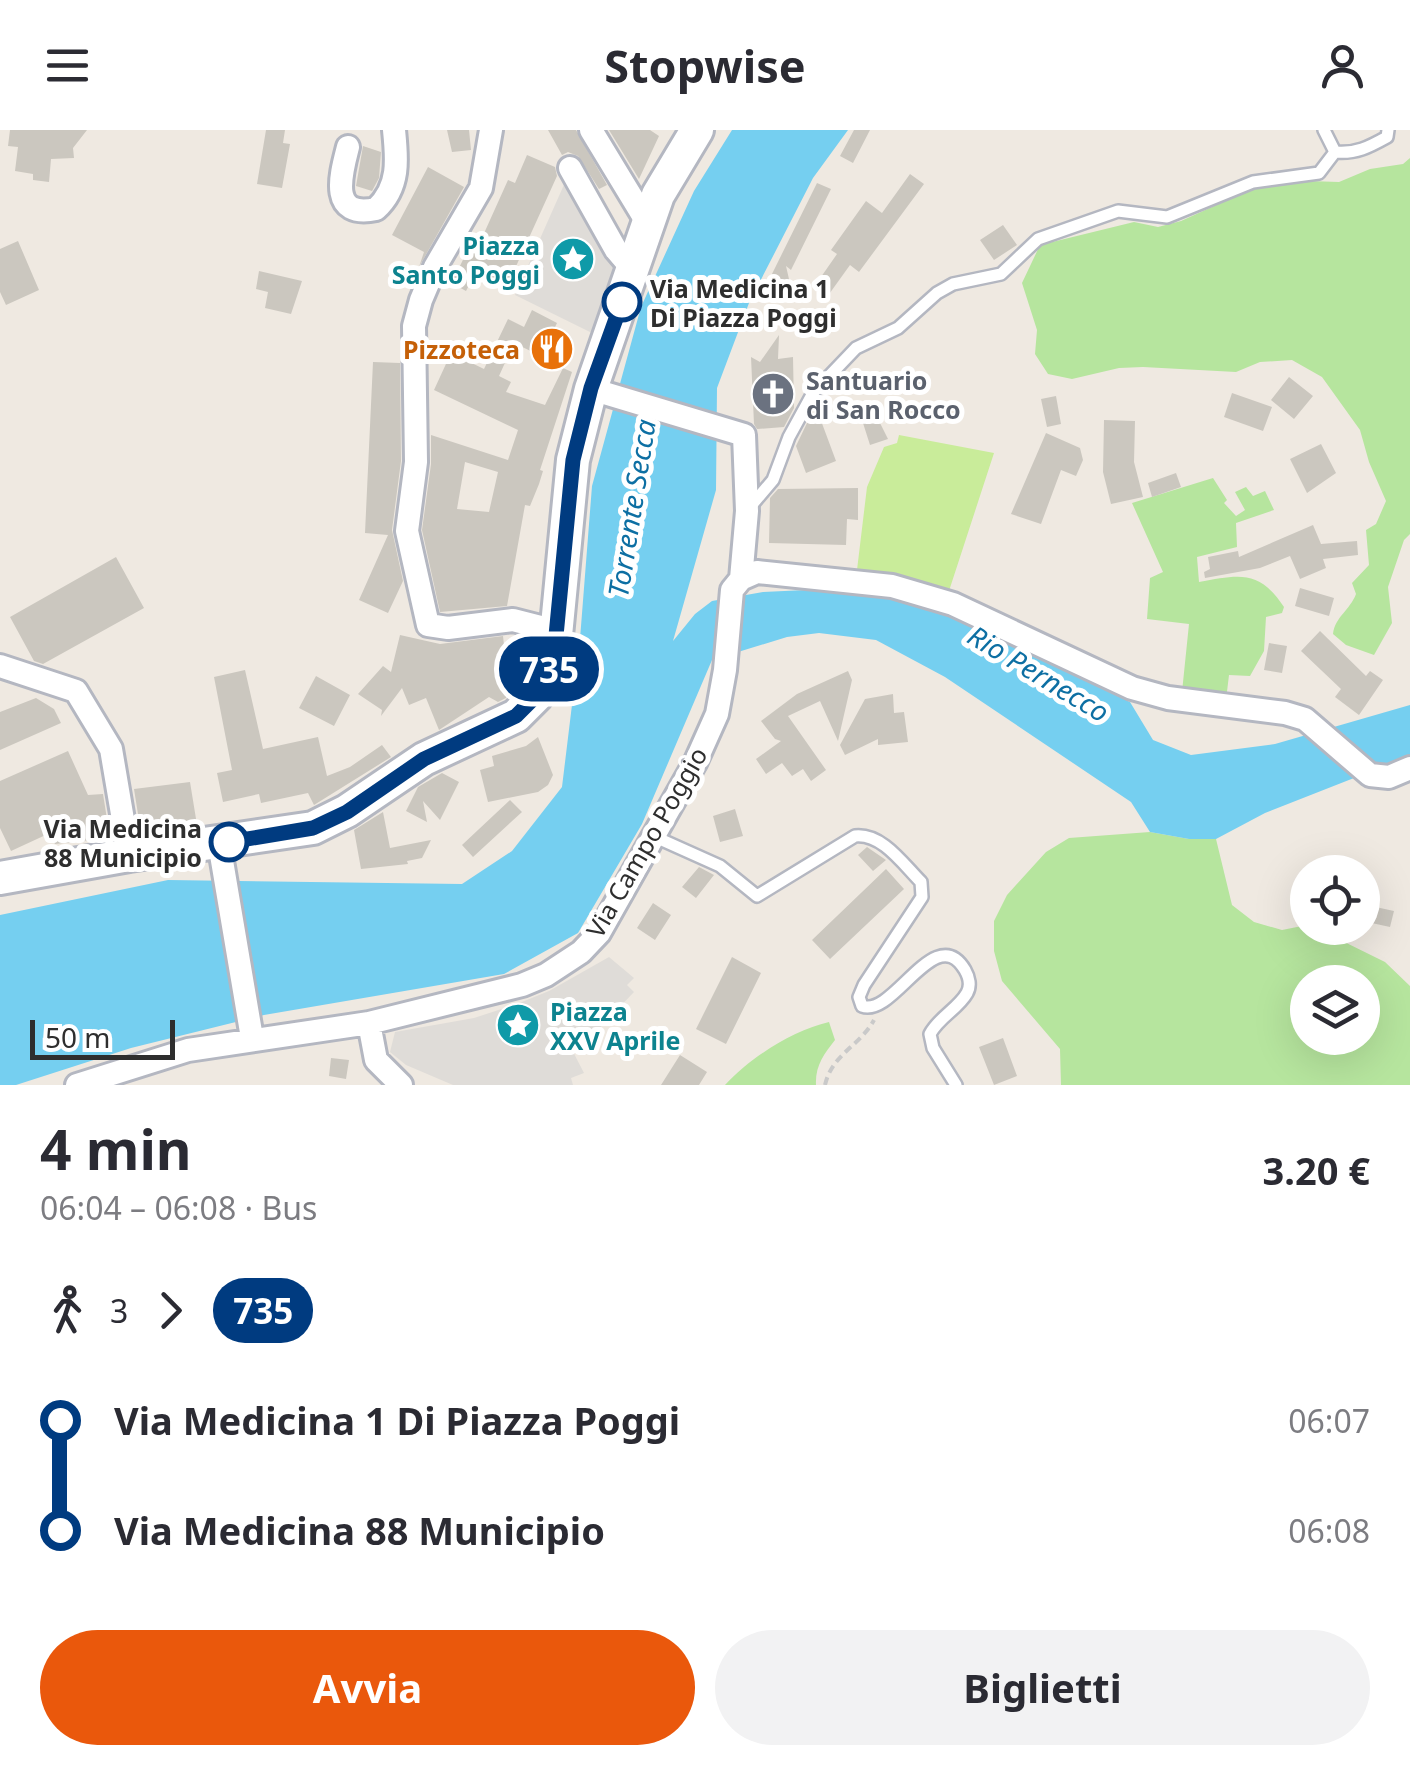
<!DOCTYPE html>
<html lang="it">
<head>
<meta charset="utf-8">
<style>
	:root { --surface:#fff; --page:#f2f2f3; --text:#2b2b33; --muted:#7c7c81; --accent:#ea580c }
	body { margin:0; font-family:"Noto Sans",sans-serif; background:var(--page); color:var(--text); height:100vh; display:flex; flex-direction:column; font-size:38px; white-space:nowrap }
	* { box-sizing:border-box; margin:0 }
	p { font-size:32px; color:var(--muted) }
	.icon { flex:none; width:55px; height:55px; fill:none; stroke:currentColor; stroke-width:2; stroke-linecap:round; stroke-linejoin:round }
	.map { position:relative; height:955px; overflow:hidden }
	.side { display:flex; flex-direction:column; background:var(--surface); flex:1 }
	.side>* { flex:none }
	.badge { padding:0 20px; border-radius:32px; font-size:35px; line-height:65px }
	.buttons { position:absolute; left:1290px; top:725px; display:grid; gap:20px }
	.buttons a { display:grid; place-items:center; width:90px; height:90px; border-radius:50%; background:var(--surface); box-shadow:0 10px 40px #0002; font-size:50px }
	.scale { position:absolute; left:30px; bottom:25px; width:145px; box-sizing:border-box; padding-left:10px; border:5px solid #2e2e2e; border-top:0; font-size:28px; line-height:35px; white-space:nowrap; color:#2e2e2e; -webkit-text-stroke:8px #fff; paint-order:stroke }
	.map>.badge { position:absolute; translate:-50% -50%; box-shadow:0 0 0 5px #fff }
	.legs { display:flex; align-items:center; gap:15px; height:110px; padding:0 40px; font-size:32px }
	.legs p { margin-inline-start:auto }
	.summary { display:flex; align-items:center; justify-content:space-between; height:170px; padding:0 40px }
	h1 { font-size:55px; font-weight:700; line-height:75px }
	.primary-button { display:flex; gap:20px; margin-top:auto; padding:20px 40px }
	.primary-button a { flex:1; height:115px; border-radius:60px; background:var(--accent); color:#fff; font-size:40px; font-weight:700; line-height:115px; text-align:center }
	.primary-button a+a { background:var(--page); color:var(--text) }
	ul { padding:0 40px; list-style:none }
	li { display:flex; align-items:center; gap:35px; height:110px; font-size:38px }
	li i { display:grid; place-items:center; width:15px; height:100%; margin:0 12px; background:currentColor }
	li i::after { content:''; width:25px; height:25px; margin:-12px; border:8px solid; border-radius:50%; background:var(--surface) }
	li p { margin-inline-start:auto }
	li:first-child i { background:linear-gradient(#0000 50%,currentColor 0) }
	li:last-child i { background:linear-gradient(currentColor 50%,#0000 0) }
	header { display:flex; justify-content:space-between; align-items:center; height:130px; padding:0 40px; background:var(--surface); font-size:45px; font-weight:700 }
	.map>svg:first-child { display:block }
</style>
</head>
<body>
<header><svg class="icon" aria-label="menu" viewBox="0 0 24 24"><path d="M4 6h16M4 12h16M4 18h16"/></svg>Stopwise<svg class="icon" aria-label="person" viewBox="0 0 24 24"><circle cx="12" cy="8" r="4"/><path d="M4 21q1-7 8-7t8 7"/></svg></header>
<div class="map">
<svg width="1410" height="955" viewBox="0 0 1410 955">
	<rect width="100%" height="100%" fill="#efe9e1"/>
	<!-- green -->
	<path fill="#b6e59e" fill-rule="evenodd" d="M1410,28V404L1404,410L1388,457L1392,493L1374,525L1346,515L1333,504C1335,487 1350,480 1356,464L1352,453L1369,435L1366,400L1376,394L1386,371L1369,332L1360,300L1322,247L1292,230L1260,232L1236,242L1143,237L1119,238L1072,249L1048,244L1035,224L1037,200L1022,153L1040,115L1134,92L1158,97L1181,91L1254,58L1309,51L1339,52L1370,39L1403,34Z
		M1213,348L1227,370L1224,373L1236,386L1245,380L1235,362L1246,357L1253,366L1265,361L1274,380L1236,393L1237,417L1197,427L1199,452C1239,445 1259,439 1284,477L1282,483L1266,487L1264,521L1250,546L1229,545L1226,570L1182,562L1189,494L1147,489L1150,448L1163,442L1132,373Z
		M1150,702L1189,709H1216L1232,775L1254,792L1282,800L1307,795L1316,798L1385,832L1410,856V955H1061L1060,919L1002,851L994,821V791L1007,765L1026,744L1046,722L1069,708ZM1308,852H1362V908H1308Z
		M829,892L835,910C824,924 815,936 816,955H725C750,928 793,900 829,892Z"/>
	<!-- pitch -->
	<path fill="#c9ec9a" d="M899,305L994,323L948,464L895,447L857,440L867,357L884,317L897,313Z"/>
	<!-- plaza -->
	<path fill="#dfdcd8" d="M567,48L618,102L613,138L592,203L515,165Z
		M609,827L634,848L627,855L634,862L591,907L569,914L584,943L571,948L573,955H453L406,935L390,922L395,902L474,888L517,874L549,861Z"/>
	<!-- water -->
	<path fill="#75cff0" d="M732,0H848L813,48L749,173L717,258L716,360L673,511L695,484L712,471L763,462L827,459L901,471L951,485L1130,572L1153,610L1191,625L1275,614L1410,575V626L1265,683L1216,709H1189L1150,702L1131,672L945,547L876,510L819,503L787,507L712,530L642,694L578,803L504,844L264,885L131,918L16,955H0V785L168,750L462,754L512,721L562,657L580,509L592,356L641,177L694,61Z"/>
	<!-- building -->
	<path fill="#cbc7bf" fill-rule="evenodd" d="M10,0H87L73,18L74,28L51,29L49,52L33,50V44L15,41L18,17L8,16Z
		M266,0H285L283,13L290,14L282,58L257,54Z
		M447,0H469L471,20L452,22Z
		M548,0H576L607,55L599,59L578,26L568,22L562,25Z
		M609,0H650L659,6L639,49Z
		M854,0H870L853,33L840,26Z
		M363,16L381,22L379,48L372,61L356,56Z
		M527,25L555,37L557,46L508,154L477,140L466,161L446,150L453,135L459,138L474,107L481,110L508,50L515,53Z
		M428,37L464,57L419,137L424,122L392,105Z
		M910,44L924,54L859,142L850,135L827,167L814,157L837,124L831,120L866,71L882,83Z
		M817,53L831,59L791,140L786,136L791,158L770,148Z
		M1003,95L1017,115L994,130L980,110Z
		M18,111L39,160L6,175L0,162V119Z
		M259,141L302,151L291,184L265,178L268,162L256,159Z
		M532,180L557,193L541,226L514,213L499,246L511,252L506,262L545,275L563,238L572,242L540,340L543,341L539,354L530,376L525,375L507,476L440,482L422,400L431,334V305L508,330L518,300L434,260L451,223L484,239L508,189L524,197ZM465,332L498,342L489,382L457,379Z
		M779,205L778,229L793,227L794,278L784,297L757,299L754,294L751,227L760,232Z
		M373,232L400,233L401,331L392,400L403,451L388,483L359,470L388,405L365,403Z
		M1289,247L1313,266L1294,289L1271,270Z
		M1232,263L1272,277L1263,301L1224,287Z
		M1056,266L1061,294L1047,297L1041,269Z
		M877,287L888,309L870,315L863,293Z
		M820,288L836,331L806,343L796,316L807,293Z
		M1104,290L1135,291L1134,332L1143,367L1111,374L1103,342Z
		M1046,303L1080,318L1083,330L1076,346L1061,340L1041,394L1011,384Z
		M1321,314L1336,343L1307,363L1290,329Z
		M1176,343L1181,357L1152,367L1148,353Z
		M858,358V390L847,389L846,415L769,413L770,368L778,359Z
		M1313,395L1321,414L1357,411L1358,425L1323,429L1326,438L1300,449L1290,426L1260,438L1205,448L1204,442L1210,439L1208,427L1238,421L1239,427Z
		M116,427L144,478L43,534L34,531L10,487Z
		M1300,458L1334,468L1329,486L1295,476Z
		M1320,501L1366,546L1370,541L1383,550L1359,585L1335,567L1341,559L1301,521Z
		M400,505L440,514L503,506L509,560L506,568L498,572L489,567L439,600L426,568L409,575L402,558L381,586L382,580L358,564L383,536L391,542Z
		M1269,513L1287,516L1282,543L1264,540Z
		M245,540L263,619L318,607L327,646L350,637L382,615L391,627L314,675L308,663L261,673L259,664L223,672L217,643L232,640L214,547Z
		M848,541L852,550L838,611L820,571L788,586L826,640L811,651L803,639L792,646L782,633L766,644L756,629L781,611L775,609L761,591L797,564Z
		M316,546L350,565L334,596L299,578Z
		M893,564L894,583L904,582L908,612L878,615V609L845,625L840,615L865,569Z
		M36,568L54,579L61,593L0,620V582Z
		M538,607L553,645L548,655L538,662L488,672L480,640L494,636L492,626L526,616Z
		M68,621L88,665L103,664L110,708L55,714L50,703L11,721L0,698V651Z
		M442,643L459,652L440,690L423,671L427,692L406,681L418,657Z
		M190,652L197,695L141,703L134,659Z
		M510,670L522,682L473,727L462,715Z
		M735,679L743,706L720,712L713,686Z
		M383,682L390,718L431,710L422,728L407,731L408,734L361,739L354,700Z
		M867,717L886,730L873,741L858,725Z
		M699,737L714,745L696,768L682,757Z
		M886,739L904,759L830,829L812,810Z
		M653,773L671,785L655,810L637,798Z
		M1371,776L1394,781L1390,797L1367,792Z
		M732,827L761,843L726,914L696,899Z
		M1003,908L1017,946L994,955L979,917Z
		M680,925L707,942L699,955H661Z
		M331,928L349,930L346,949L329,946Z"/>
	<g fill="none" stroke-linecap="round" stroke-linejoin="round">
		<!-- service casing -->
		<g stroke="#b4b7c1" stroke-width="16">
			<path id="service" d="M1324,0L1335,22
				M1335,22C1356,24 1369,17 1387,7L1388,0
				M750,377L773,350L789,307L813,263L856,218L898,198L937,163L953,154L1001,144L1038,109L1118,81L1167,87L1253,52L1319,43L1335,22
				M653,706L720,736L757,766L855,706C882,703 903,734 921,752L922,767L864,855L859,867L862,876C894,888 935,790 965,840C969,847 971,856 967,863C958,879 939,887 930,904L933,918L956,955"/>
		</g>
		<!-- minor casing -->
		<g stroke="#b4b7c1" stroke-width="28">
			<path id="minor" d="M491,0L481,58L435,137L421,170L414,196L416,332L407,401L428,495L448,498L513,490L556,501
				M591,0L648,94
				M348,17C341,44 328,89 376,79C400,57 397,29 394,0
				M570,38L616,120L633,140
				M591,259L744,305L747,381L741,449
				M0,536L76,561L111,619L129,725
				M219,713L252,908
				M369,893L376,930L401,955
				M77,955L188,920L369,893L522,855L546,845L581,822L599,803L696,631L717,584L725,540L732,460L741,449L757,442L892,456L953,474L1132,558L1168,568L1285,583L1305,589L1370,645L1389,647L1410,638"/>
		</g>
		<!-- secondary casing -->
		<g stroke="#b4b7c1" stroke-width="38">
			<path id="secondary" d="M0,748L129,725L313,698L347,681L424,629L516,586L537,565L555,516L573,330L591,259L658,65L697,0"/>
		</g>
		<!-- path -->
		<path stroke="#c9c9c9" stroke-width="4" stroke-dasharray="8 5" stroke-linecap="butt" d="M825,955C832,924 860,916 874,890"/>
		<!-- service -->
		<use href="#service" stroke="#fff" stroke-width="11"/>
		<!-- minor -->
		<use href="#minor" stroke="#fff" stroke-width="22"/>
		<!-- secondary -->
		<use href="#secondary" stroke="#fff" stroke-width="32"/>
	</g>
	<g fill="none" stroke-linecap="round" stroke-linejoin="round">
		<!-- line-1 casing -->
		<g stroke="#fff" stroke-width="22">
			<path id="line-1" d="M229,712L313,698L347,682L424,629L516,586L537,565L555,516L573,330L591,258L622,172"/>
		</g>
		<!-- line-1 -->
		<use href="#line-1" stroke="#003b80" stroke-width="15"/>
	</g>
	<!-- icons -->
	<defs>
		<g id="sight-disc" transform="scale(2.25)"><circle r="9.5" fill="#0f9aa8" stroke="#fff"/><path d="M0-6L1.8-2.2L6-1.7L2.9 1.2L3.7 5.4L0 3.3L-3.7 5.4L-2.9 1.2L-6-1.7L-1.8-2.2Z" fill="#fff"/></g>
		<g id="restaurant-disc" transform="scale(2.25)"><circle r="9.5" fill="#e8710a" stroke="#fff"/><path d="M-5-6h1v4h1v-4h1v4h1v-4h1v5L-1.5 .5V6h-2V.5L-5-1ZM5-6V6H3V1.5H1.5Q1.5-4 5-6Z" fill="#fff"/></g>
		<g id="church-disc" transform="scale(2.25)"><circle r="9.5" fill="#6b7280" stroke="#fff"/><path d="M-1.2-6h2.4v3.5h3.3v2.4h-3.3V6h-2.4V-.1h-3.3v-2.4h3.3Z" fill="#fff"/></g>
	</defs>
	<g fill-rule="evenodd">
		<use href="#sight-disc" x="573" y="129"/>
		<use href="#restaurant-disc" x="552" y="219"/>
		<use href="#church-disc" x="773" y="264"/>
		<use href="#sight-disc" x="518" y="895"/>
	</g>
	<!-- markers -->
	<g fill="#fff" stroke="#003b80" stroke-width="5">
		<circle cx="622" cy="172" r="18"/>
		<circle cx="229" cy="712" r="18"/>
	</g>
	<g text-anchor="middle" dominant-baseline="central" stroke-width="10" stroke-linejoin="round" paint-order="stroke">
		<!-- culture labels -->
		<g font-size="25" font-weight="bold" fill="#0d838f" stroke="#fff" text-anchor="end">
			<text x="540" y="115">Piazza<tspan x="540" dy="29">Santo Poggi</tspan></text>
			<text x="550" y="881" text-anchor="start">Piazza<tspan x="550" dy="29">XXV Aprile</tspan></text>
		</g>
		<!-- stop labels -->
		<g font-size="25" font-weight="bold" fill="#2e2e2e" stroke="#fff" text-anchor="start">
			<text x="650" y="158">Via Medicina 1<tspan x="650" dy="29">Di Piazza Poggi</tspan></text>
			<text x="202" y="698" text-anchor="end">Via Medicina<tspan x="202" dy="29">88 Municipio</tspan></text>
		</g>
		<!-- food labels -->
		<g font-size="25" font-weight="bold" fill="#c56008" stroke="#fff" text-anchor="end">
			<text x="520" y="219">Pizzoteca</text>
		</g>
		<!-- worship labels -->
		<g font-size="25" font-weight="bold" fill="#5b616d" stroke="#fff" text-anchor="start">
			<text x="806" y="250">Santuario<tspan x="806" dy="29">di San Rocco</tspan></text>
		</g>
		<!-- street labels -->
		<g font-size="25" fill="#2e2e2e" stroke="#fff">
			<text transform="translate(646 712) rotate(-60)">Via Campo Poggio</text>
		</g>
		<!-- water labels -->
		<g font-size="28" font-style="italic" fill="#0d6fa3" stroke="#fff">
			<text transform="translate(631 378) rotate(-81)">Torrente Secca</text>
			<text transform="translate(1039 543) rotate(31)">Rio Pernecco</text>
		</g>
	</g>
</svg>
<div class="buttons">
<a><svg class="icon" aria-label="locate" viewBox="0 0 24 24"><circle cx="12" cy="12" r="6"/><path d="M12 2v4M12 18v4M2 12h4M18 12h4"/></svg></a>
<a><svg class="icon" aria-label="layers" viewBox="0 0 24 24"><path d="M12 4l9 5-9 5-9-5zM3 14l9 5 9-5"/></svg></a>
</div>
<div class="scale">50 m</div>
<b class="badge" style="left:549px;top:539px;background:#003b80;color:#fff">735</b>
</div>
<section class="side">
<div class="summary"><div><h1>4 min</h1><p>06:04 – 06:08 · Bus</p></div><b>3.20 €</b></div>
<div class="legs"><svg class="icon" aria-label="walk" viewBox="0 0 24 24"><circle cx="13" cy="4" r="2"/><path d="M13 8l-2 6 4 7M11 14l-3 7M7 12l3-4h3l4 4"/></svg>3<svg class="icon" aria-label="forward" viewBox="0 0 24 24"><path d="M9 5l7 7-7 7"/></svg><b class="badge" style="background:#003b80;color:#fff">735</b></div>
<ul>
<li><i style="color:#003b80"></i><b>Via Medicina 1 Di Piazza Poggi</b><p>06:07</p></li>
<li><i style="color:#003b80"></i><b>Via Medicina 88 Municipio</b><p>06:08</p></li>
</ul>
<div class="primary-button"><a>Avvia</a><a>Biglietti</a></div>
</section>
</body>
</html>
